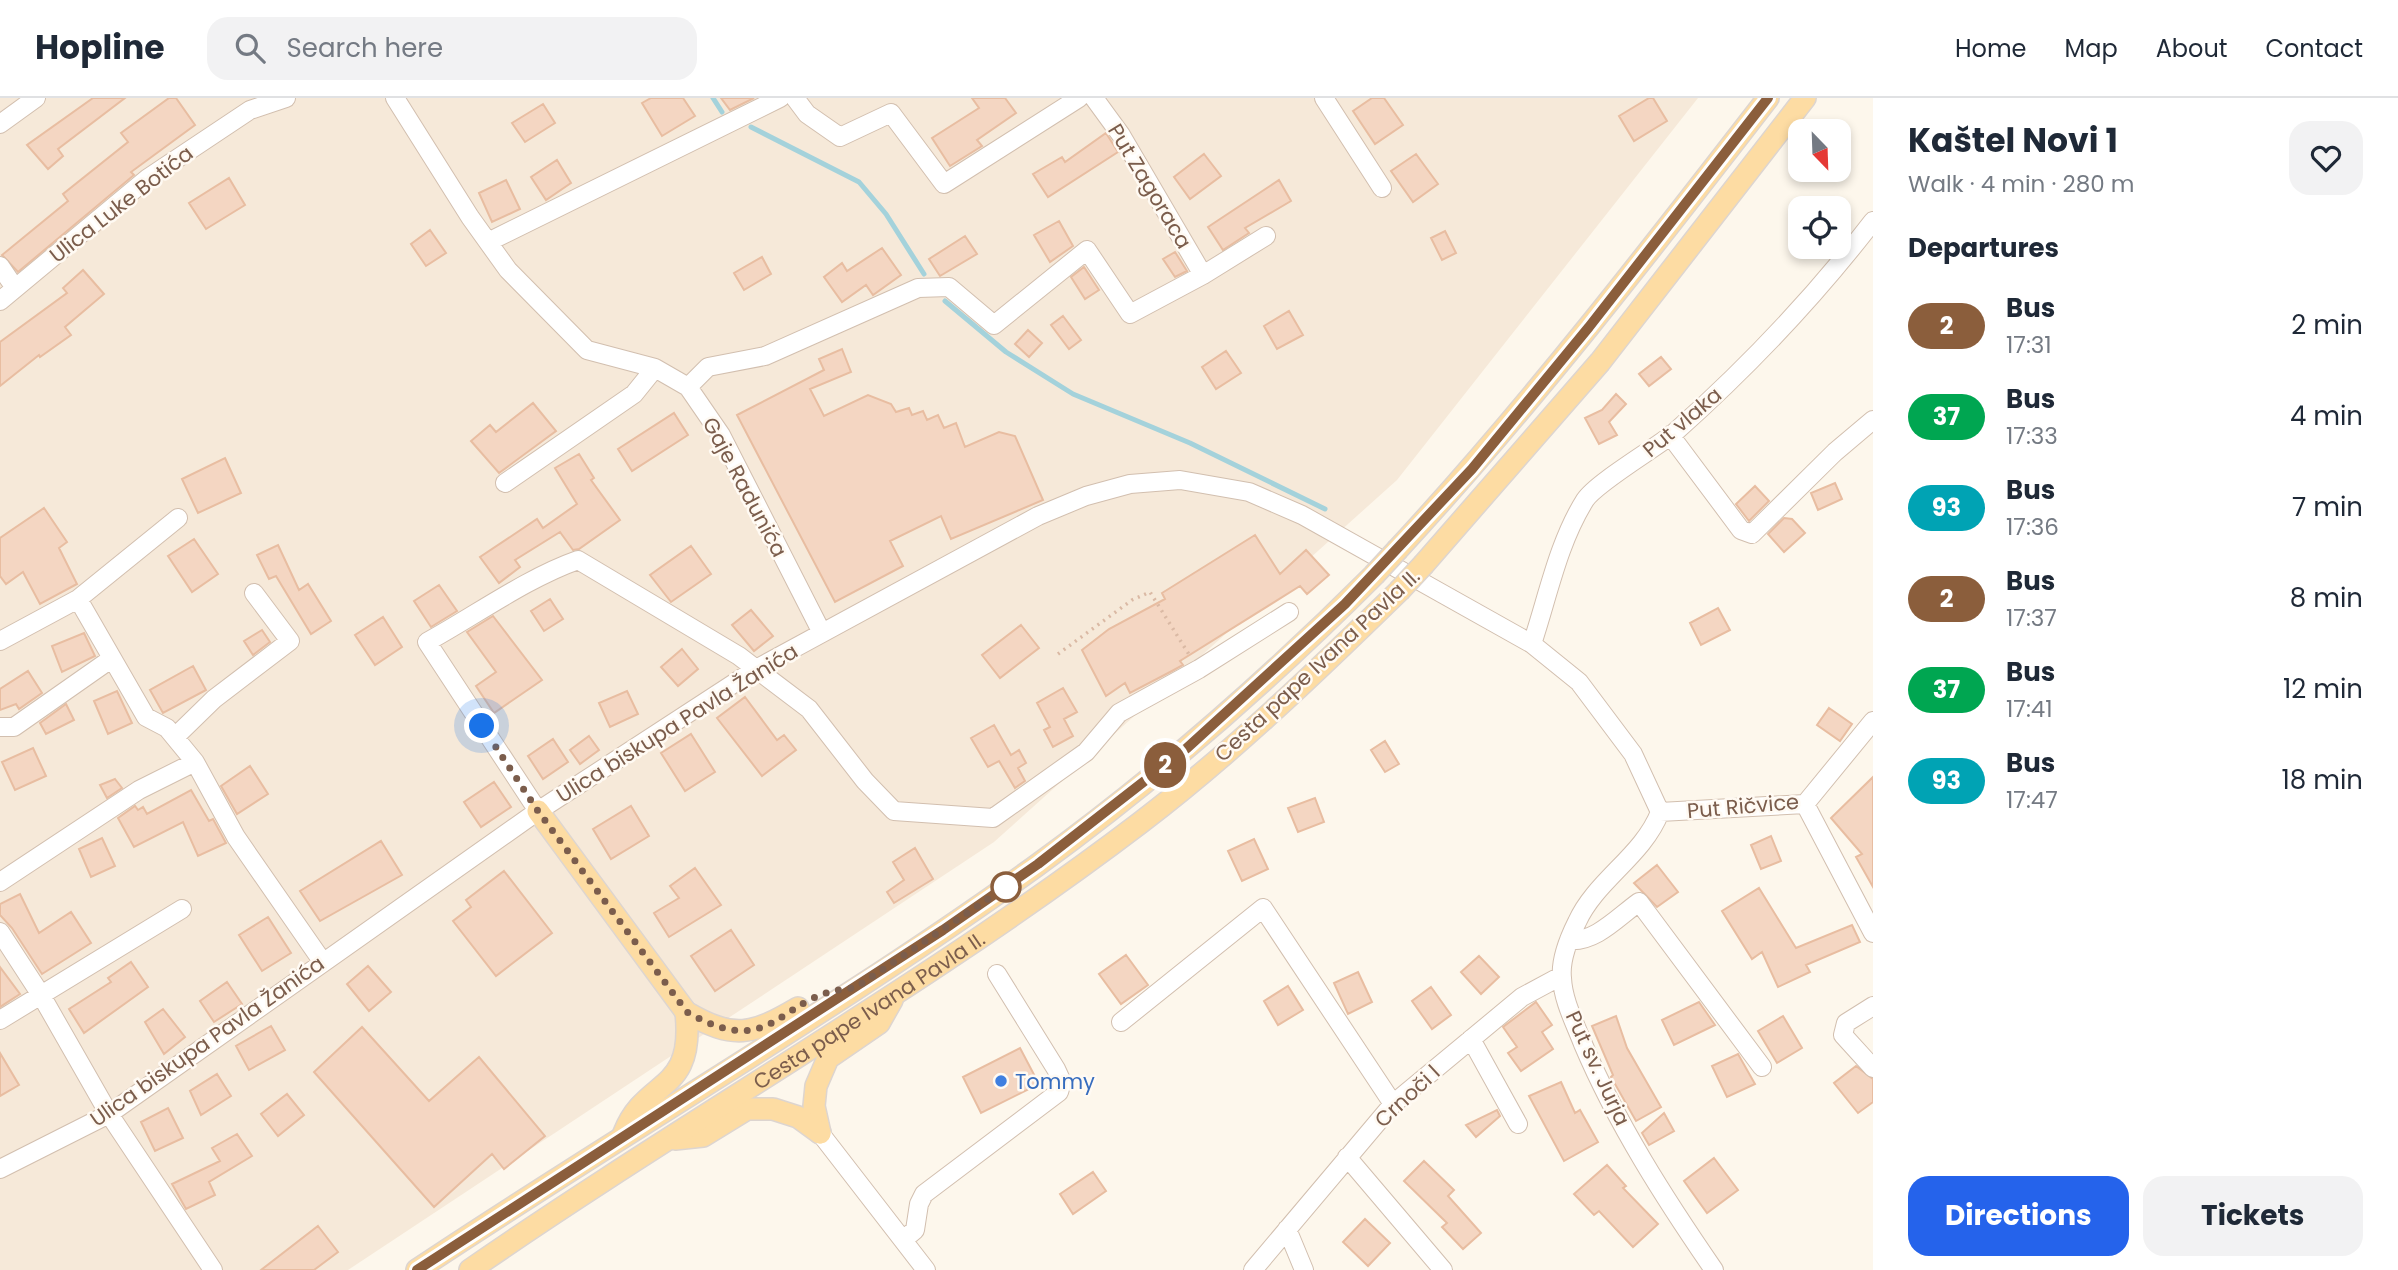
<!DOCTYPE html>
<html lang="en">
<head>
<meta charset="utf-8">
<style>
	:root { --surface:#fff; --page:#f2f2f3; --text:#1f2937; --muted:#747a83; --line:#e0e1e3; --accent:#2563eb }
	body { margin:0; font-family:Poppins,sans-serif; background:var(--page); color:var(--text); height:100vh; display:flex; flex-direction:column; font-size:26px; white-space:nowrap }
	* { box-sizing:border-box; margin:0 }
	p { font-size:23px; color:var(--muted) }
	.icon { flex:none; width:38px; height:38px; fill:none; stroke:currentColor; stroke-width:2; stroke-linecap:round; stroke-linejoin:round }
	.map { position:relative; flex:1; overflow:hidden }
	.side { display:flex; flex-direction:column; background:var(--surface); width:525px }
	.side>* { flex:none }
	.badge { padding:0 14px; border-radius:23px; font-size:24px; line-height:46px }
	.needle { width:46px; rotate:157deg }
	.tools { position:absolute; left:1788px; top:21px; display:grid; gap:14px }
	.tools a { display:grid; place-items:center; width:63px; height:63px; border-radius:14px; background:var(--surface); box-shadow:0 4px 10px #0003; font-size:35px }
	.you { position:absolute; width:35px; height:35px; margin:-18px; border:5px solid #fff; border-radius:50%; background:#1a73e8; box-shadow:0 0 0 10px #1a73e833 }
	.map>.badge { position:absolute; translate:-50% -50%; box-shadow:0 0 0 4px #fff }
	h2 { padding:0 35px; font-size:26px; line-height:63px }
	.round { display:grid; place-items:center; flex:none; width:74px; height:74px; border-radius:21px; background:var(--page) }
	.summary { display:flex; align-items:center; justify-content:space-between; height:119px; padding:0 35px }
	h1 { font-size:33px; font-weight:700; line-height:52px }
	.primary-button { display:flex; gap:14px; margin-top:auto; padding:14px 35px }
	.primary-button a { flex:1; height:80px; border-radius:21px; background:var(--accent); color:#fff; font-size:28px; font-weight:700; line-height:80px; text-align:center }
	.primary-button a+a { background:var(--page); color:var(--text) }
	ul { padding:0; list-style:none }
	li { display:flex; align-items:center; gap:21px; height:91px; padding:0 35px }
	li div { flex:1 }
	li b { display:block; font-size:26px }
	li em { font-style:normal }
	li .badge { min-width:77px; font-weight:700; text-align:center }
	header { display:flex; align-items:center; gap:42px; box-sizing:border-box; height:98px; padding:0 35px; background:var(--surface); border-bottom:2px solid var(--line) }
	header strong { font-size:33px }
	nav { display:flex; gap:38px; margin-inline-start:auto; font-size:24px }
	.search { width:490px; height:63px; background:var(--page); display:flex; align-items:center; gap:18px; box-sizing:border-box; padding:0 24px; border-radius:21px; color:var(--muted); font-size:26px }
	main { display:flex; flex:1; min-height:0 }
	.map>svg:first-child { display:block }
</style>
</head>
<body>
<header>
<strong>Hopline</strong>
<div class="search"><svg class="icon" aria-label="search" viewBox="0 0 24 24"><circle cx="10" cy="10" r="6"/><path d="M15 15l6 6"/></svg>Search here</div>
<nav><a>Home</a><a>Map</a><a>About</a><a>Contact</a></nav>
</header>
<main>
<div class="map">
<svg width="1873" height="1172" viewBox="0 0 1873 1172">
	<rect width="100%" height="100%" fill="#fdf7ec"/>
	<!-- residential -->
	<path fill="#f6e9d9" d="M0,0H1698L1397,382L994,744L348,1172H0Z"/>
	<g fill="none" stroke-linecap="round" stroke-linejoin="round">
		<!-- stream -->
		<path stroke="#a4d2db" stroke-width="5" d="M713,0L722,14
			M751,29L859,84L886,116L924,176
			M945,203L1006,254L1073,296L1190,345L1325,411"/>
	</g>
	<!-- building -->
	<path fill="#f4d6c2" stroke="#e8bda1" stroke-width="2" d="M93,0H125L58,51L63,58L48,71L27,47Z
		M169,0H176L195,27L131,74L134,77L18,174L2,157L68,103L63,96L128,44L121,35Z
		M651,0H683L695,18L662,38L642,5Z
		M721,0H754L730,12Z
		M972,0H1005L1016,15L977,42L982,48L950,68L932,40L979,10Z
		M1372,0H1384L1403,27L1375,46L1353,13Z
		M1649,0H1653L1667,23L1634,43L1619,18Z
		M543,6L555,25L525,44L512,25Z
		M1106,35L1118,54L1048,99L1033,76L1062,59L1065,64Z
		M1204,56L1221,78L1190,101L1174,79Z
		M1416,56L1438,86L1413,104L1391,73Z
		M557,62L571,85L546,102L531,79Z
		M229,80L245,107L206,131L189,105Z
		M506,82L520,111L492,124L479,95Z
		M1279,82L1291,103L1245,130L1249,135L1223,152L1208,129Z
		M1059,123L1073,148L1050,164L1034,137Z
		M430,132L446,155L426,168L411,146Z
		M1445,133L1456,155L1442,162L1431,140Z
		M965,138L977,156L940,178L929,161Z
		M882,150L901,177L873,197L866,187L842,204L824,179L842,165L847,173Z
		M1175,154L1187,173L1175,179L1163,161Z
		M762,159L771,176L744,192L734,175Z
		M1084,169L1099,192L1085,201L1071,179Z
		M83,172L104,196L65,229L71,237L40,259L39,257L0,288V244L67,195L63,190Z
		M1289,213L1303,237L1277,251L1264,228Z
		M1063,218L1081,242L1069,251L1051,227Z
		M1028,232L1042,245L1029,259L1015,246Z
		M842,251L851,274L810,291L824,318L868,297L891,306L896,314L909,310L912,317L923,313L927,322L938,317L944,330L956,325L965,349L999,334L1015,338L1043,402L951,441L941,418L890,443L903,468L835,504L737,317L824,272L819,261Z
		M1226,253L1241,275L1216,291L1202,269Z
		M1661,259L1671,271L1649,288L1639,276Z
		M1616,296L1626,306L1609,324L1617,337L1599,346L1585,320L1602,312Z
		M533,305L556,333L499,375L471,343L490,327L496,334Z
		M674,315L688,337L632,373L618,351Z
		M579,356L594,380L591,382L620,422L579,451L573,452L560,434L515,462L520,469L499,485L480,459L537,421L543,430L577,406L555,370Z
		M225,360L241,395L198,415L182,381Z
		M1835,385L1842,401L1818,412L1811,395Z
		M1755,388L1769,403L1749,423L1736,406Z
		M44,410L67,444L59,450L77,486L40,506L23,474L6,486L0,478V440Z
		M1784,420L1792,421L1805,435L1784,454L1768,436Z
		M1255,437L1280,476L1306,452L1329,477L1307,496L1300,488L1180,563L1183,567L1172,573L1130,595L1125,585L1106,598L1082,552L1109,531L1165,501L1162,495Z
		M194,441L218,476L192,494L168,458Z
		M278,447L299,492L308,486L331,523L311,536L276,478L269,481L257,457Z
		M691,448L711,476L671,504L650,477Z
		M439,487L457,513L431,529L414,503Z
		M550,501L563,521L544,533L531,513Z
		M1718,510L1730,532L1701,547L1690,525Z
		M751,512L773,538L754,553L732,527Z
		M493,518L542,582L494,615L476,588L496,574L467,534Z
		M383,519L402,549L375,567L355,537Z
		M1021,527L1039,550L1000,580L982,557Z
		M262,532L270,544L253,557L244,543Z
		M84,535L95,558L62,574L52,548Z
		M682,551L698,571L678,588L661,569Z
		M193,568L206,592L163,615L150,592Z
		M28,573L42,595L19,611L16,606L0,612V591Z
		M1063,590L1077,614L1064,621L1073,638L1053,649L1044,632L1050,629L1037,605Z
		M117,593L132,625L108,636L94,603Z
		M627,593L638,616L610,629L599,605Z
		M745,599L777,642L784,637L796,652L762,678L717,620Z
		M66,606L74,622L46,636L40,625Z
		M1829,610L1852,626L1840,643L1817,627Z
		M994,627L1011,657L1019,652L1026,665L1018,670L1025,683L1015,690L999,663L988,669L971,640Z
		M691,636L715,674L685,693L661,655Z
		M589,638L599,652L580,666L570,652Z
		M553,641L568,664L543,681L528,658Z
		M1385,643L1399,666L1385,674L1371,652Z
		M33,650L46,678L15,692L2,664Z
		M250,668L268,696L237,716L221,688Z
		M1873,679V789L1856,759L1862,756L1831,720Z
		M115,681L122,690L107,700L100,687Z
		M494,684L511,709L481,729L464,704Z
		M191,692L209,723L213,721L226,745L198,758L183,724L134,749L118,720L135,708L138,712L143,709L147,716Z
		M1315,700L1324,724L1298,734L1288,710Z
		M631,708L649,738L611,761L593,731Z
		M1771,738L1781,763L1761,771L1751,747Z
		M102,740L115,768L91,779L79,751Z
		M1254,741L1268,771L1242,783L1228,753Z
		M381,743L402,777L320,823L300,793Z
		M915,750L933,781L894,805L887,794L904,782L893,764Z
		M1657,767L1678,794L1657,809L1634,785Z
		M695,770L721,807L669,839L654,815L679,800L670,788Z
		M504,773L552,835L496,878L453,823L471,809L466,802Z
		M1759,790L1796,850L1852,827L1860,844L1806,867L1810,874L1778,889L1762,854L1752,861L1722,813Z
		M20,796L39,835L71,814L91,845L42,876L12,830L0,817V806Z
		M268,819L291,855L262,873L239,837Z
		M731,832L754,867L715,893L691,858Z
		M1126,857L1148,887L1121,906L1099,876Z
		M1479,858L1499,879L1481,896L1461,874Z
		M131,864L148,889L84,935L69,911L111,884L108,880Z
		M368,868L391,894L369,913L347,886Z
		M0,869L20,896L0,909Z
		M1358,874L1372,904L1348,916L1334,885Z
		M227,884L242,906L214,924L200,903Z
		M1288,888L1303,912L1278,927L1264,903Z
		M1431,889L1451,917L1432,931L1412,903Z
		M1536,904L1552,927L1542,934L1553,951L1521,973L1508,955L1517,949L1503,929Z
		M1699,904L1715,927L1674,947L1662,922Z
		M163,911L185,939L164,956L145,924Z
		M1616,918L1627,950L1661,1009L1636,1023L1611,979L1613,977L1592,928Z
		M1783,918L1802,950L1777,965L1758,933Z
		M271,928L285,952L249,972L236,948Z
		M362,929L429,1003L479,959L545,1038L504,1071L492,1056L434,1109L314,974Z
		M1020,950L1039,986L981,1015L963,979Z
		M0,955L19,987L0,998Z
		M1738,956L1755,986L1727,999L1712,968Z
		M1856,968L1873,981V1004L1858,1015L1834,985Z
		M217,976L231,998L201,1017L190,993Z
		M1561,984L1575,1015L1580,1012L1598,1044L1564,1063L1529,998Z
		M287,996L304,1017L278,1038L261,1016Z
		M168,1010L183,1040L155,1053L141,1024Z
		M1497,1012L1500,1018L1476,1039L1466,1027Z
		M1664,1015L1674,1033L1649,1047L1642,1035Z
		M237,1036L252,1058L209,1084L215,1097L186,1111L172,1086L220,1063L212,1050Z
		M1714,1060L1738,1092L1707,1115L1684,1083Z
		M1424,1063L1454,1092L1448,1098L1481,1135L1463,1151L1442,1129L1447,1125L1404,1083Z
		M1607,1067L1626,1088L1623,1090L1658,1126L1633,1149L1599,1113L1594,1117L1574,1096Z
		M1093,1074L1106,1093L1073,1116L1060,1096Z
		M1365,1121L1390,1145L1368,1168L1343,1144Z
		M318,1128L338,1154L314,1172H261Z"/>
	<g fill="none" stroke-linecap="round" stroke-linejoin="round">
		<!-- minor casing -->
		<g stroke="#d2bfaf" stroke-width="20">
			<path id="minor" d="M395,0L470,119L508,172L587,252L655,270L688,289L721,337L822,535
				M795,0L807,16L840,39L891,15L944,86L1079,0
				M1094,0L1121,37L1203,177
				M1324,0L1382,90
				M0,26L36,0
				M488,144L780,0
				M0,168L15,190
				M0,203L148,80L250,12L286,0
				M688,289L708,269L765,258L918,190L949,189L994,227L1087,152L1130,216L1203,177L1266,138
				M1670,337L1741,432L1752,436L1835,354L1873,322
				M505,385L634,296L655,270
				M78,501L178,420
				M0,543L78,501L146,619L167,630L195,664L236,739L322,863
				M1532,546C1548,498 1558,445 1585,402C1596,385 1654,351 1674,335C1747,270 1813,201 1873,123
				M0,629H14L111,561
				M175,639L214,601L290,543L254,495
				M1805,706L1873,835
				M538,713L427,544C476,517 527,480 578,462L739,558L809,611L865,683L894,713L993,720L1086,654L1119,615L1199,571L1289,514
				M1660,714L1805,706L1873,623
				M0,784L139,692L195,664
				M0,834L41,897L109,1016L213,1172
				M1569,842C1595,845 1618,819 1639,804L1762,969
				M1873,908L1846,925L1843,937L1873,970
				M0,922L182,811
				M1121,924L1263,810L1393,1006
				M1471,941L1518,1026
				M820,1035L926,1172
				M1347,1059L1443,1172
				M0,1071L109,1016L538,713L756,571L1038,418L1086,398L1130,386L1180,382L1249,394L1302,417L1532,546L1579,584L1633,656L1660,714C1643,758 1596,782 1577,824C1569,840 1560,862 1562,880C1563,903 1575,925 1583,946C1617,1026 1665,1101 1714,1172
				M1287,1131L1304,1172
				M903,1142L915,1132L919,1106L924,1096L1059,994L1062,984L1056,971L997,876
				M1253,1172L1393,1006L1522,899L1561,878"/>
		</g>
		<!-- major casing -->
		<g stroke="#ddd5d0" stroke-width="24">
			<g id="major">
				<path d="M1398,451C1530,308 1649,154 1768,0"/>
				<path d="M1424,466L1600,264L1805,0"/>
				<path d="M538,713L686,914C734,942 752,937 798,910"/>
				<path d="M624,1035C646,979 695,997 686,914"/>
				<path d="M820,1035L814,1008L816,988L828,960L879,925L892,902"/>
				<path d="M675,1041L703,1038L747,1011H773L798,1019L820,1035"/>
				<path d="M417,1172C622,1035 836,912 1036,768C1156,681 1269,582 1374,477"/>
				<path id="s1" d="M470,1172C691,1019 926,888 1140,725C1232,655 1317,573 1399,493"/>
			</g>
		</g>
		<!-- path -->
		<path stroke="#dab9a4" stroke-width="3.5" stroke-dasharray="2 5" stroke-linecap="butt" d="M1058,556L1132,502L1150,494L1190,558"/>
		<!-- minor -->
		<use href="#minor" stroke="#fff" stroke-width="18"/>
		<!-- major -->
		<use href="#major" stroke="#fddca3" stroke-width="21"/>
		<!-- major-bridge casing -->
		<g stroke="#ddd5d0" stroke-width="24" stroke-linecap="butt">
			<path id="major-bridge" d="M1374,477L1398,451
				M1399,493L1424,466"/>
		</g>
		<!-- major-bridge -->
		<use href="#major-bridge" stroke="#fddca3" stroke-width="21"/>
	</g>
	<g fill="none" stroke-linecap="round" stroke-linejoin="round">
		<!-- line casing -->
		<g stroke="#fff" stroke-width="16">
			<path id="line" d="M417,1172L943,832L1038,766L1187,650L1345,506L1472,371L1589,229L1768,0"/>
		</g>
		<!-- line -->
		<use href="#line" stroke="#8b5e3c" stroke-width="10"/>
		<!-- walk -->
		<path stroke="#7b5d4c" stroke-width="7" stroke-dasharray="0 12.6" d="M482,628L538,713L687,914C777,966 778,893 855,890L1006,789"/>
	</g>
	<!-- markers -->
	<circle fill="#fff" stroke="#8b5e3c" stroke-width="3.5" cx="1006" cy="789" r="14"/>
	<circle fill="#3f7fe0" stroke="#fffaf3" stroke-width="2.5" cx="1001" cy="983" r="7"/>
	<g text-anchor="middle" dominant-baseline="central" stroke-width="5" stroke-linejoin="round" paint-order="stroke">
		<!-- street labels -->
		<g font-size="21" fill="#7b5d4c" stroke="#fffaf3">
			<text transform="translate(1150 88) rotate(59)">Put Zagoraca</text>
			<text transform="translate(121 106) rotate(-38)">Ulica Luke Botića</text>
			<text transform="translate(1682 324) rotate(-40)">Put vlaka</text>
			<text transform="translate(745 389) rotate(62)">Gaje Radunića</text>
			<text transform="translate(1317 567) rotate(-43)">Cesta pape Ivana Pavla II.</text>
			<text transform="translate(677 625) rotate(-32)">Ulica biskupa Pavla Žanića</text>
			<text transform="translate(1743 708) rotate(-5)">Put Ričvice</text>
			<text stroke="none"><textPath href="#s1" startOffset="476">Cesta pape Ivana Pavla II.</textPath></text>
			<text transform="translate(207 943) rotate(-35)">Ulica biskupa Pavla Žanića</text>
			<text transform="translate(1598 970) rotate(65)">Put sv. Jurja</text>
			<text transform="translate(1407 998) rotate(-43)">Crnoči l</text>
		</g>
		<!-- shop labels -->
		<g font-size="21" fill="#366cbe" stroke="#fffaf3" text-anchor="start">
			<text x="1015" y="983">Tommy</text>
		</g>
	</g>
</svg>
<div class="tools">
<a><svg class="needle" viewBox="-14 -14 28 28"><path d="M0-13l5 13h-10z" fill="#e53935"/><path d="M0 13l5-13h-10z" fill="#747a83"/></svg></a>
<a><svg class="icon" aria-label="locate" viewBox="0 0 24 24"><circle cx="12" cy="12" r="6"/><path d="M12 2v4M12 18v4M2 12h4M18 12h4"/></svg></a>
</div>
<div class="you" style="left:482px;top:628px"></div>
<b class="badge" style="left:1165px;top:667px;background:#8b5e3c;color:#fff">2</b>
</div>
<section class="side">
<div class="summary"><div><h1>Kaštel Novi 1</h1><p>Walk · 4 min · 280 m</p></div><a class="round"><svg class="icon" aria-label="heart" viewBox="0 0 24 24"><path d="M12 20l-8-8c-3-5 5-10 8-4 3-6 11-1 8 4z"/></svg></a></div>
<h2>Departures</h2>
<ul>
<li><span class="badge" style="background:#8b5e3c;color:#fff">2</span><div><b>Bus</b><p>17:31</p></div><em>2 min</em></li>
<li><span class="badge" style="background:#00a651;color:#fff">37</span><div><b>Bus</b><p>17:33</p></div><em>4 min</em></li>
<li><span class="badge" style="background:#00a3b4;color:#fff">93</span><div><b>Bus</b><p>17:36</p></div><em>7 min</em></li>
<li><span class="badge" style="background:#8b5e3c;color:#fff">2</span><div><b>Bus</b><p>17:37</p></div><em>8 min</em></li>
<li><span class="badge" style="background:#00a651;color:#fff">37</span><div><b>Bus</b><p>17:41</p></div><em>12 min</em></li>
<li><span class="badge" style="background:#00a3b4;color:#fff">93</span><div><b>Bus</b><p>17:47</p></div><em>18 min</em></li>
</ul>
<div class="primary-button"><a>Directions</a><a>Tickets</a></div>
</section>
</main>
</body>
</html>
